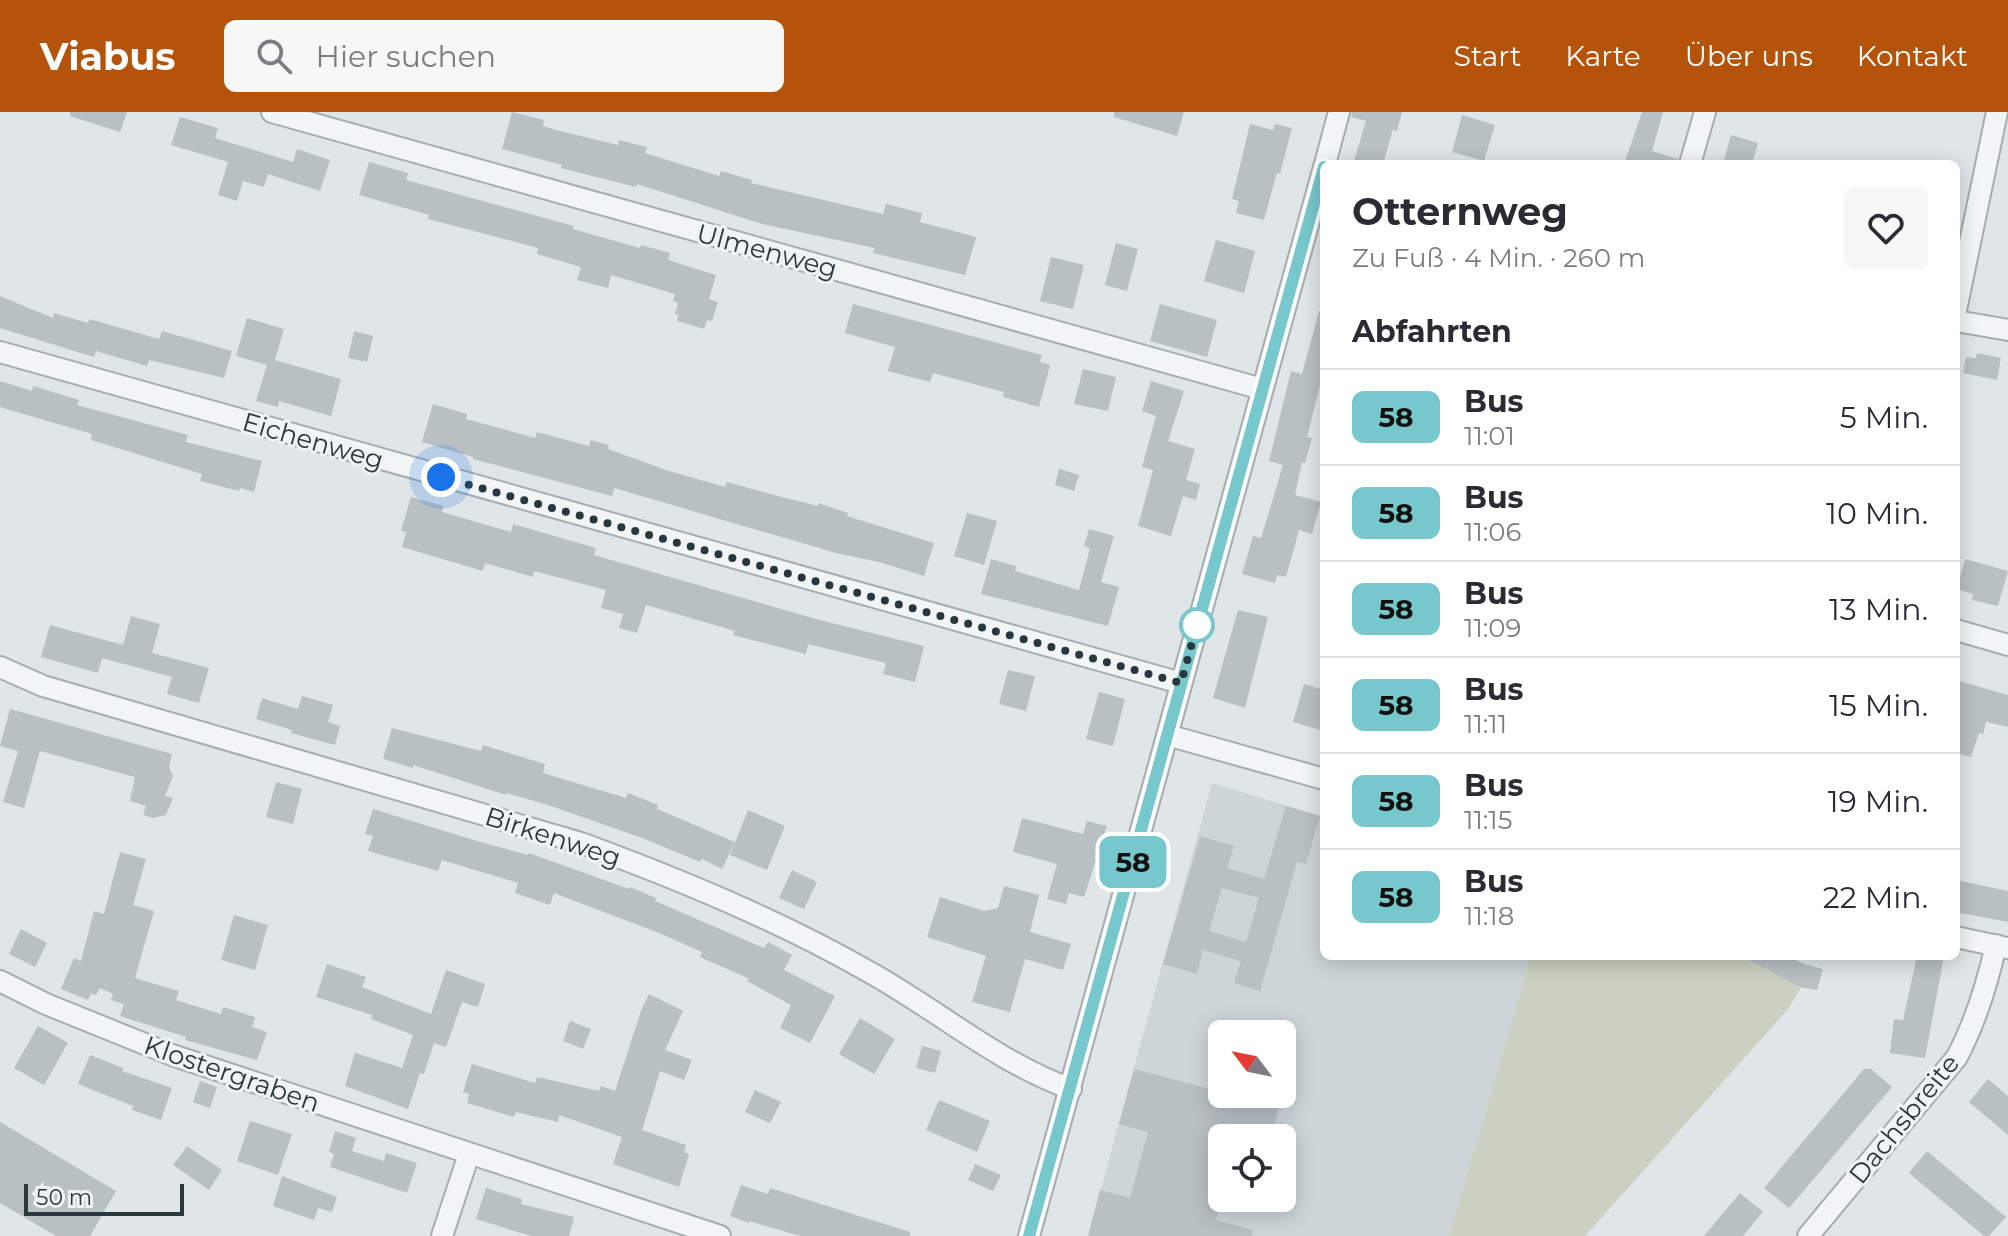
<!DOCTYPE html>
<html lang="de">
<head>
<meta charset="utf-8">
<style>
	:root { --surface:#fff; --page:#f7f7f7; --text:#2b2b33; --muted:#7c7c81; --line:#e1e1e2; --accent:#b45309 }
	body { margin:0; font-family:Montserrat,sans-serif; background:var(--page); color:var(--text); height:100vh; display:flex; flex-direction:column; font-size:30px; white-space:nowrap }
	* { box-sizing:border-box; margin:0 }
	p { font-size:26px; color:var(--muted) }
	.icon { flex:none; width:44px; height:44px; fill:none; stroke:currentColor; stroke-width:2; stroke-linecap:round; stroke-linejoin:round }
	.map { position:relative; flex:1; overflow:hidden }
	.panel { position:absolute; left:1320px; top:48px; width:640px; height:800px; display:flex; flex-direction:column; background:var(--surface); border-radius:12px; box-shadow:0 4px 20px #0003 }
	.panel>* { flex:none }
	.badge { padding:0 16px; border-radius:12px; font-size:28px; line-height:52px }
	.needle { width:52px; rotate:302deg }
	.buttons { position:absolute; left:1208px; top:908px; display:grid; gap:16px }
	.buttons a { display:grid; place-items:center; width:88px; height:88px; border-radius:12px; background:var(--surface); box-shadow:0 4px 20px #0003; font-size:40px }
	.scale { position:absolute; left:24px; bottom:20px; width:160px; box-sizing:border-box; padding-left:8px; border:4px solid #2a373c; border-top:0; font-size:22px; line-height:28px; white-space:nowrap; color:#2a373c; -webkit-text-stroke:6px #eff3f5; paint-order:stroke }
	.you { position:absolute; width:40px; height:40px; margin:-20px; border:6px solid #fff; border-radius:50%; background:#1a73e8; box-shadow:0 0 0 12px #1a73e833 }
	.map>.badge { position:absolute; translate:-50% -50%; box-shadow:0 0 0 4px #fff }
	h2 { padding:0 32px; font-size:30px; line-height:72px }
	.round { display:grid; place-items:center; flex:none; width:84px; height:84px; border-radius:12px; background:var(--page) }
	.headline { display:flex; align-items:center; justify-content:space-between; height:136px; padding:0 32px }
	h1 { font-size:38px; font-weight:700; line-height:60px }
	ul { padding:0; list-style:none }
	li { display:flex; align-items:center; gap:24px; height:96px; padding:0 32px; border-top:2px solid var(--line) }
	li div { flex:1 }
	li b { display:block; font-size:30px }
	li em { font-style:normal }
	li .badge { min-width:88px; font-weight:700; text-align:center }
	header { display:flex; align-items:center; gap:48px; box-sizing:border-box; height:112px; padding:0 40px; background:var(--accent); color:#fff }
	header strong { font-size:38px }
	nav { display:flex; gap:44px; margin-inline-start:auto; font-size:28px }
	.search { width:560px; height:72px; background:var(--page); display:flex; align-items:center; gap:20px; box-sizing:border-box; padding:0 28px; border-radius:12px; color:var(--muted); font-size:30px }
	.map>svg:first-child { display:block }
</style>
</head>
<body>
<header>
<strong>Viabus</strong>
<div class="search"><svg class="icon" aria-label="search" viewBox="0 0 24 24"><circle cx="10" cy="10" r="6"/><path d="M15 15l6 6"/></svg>Hier suchen</div>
<nav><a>Start</a><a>Karte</a><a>Über uns</a><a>Kontakt</a></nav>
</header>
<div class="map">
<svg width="2008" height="1124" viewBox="0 0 2008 1124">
	<rect width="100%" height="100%" fill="#e0e5e7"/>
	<!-- built -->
	<path fill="#ced5d8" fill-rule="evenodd" d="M1212,671L1324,705V844H1531L1449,1124H1088ZM1222,922H1282V982H1222ZM1222,1026H1282V1086H1222Z"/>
	<!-- green -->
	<path fill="#cad0c2" d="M1531,844H1741L1801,875L1789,896L1585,1124H1449Z"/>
	<!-- building -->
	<path fill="#b8c0c3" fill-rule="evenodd" d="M70,0H127L120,20L70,4Z
		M512,0L544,8L543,14L556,18L618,33L619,28L647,35L645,41L719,64L721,59L752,68L751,71L883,102L886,92L922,101L920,110L976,125L965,163L873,141L875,136L762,112L637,72L636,75L561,56L562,53L502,37Z
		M1114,0H1184L1177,24L1114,5Z
		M1352,0H1402L1397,19L1393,17L1383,52H1353L1366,9L1351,5Z
		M1642,0H1663L1652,39L1678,47L1677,52H1624Z
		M1462,3L1495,13L1484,49L1452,40Z
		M180,5L218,16L215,26L293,50L297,37L330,48L320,79L268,62L264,75L243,69L237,89L218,83L228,50L171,33Z
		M1250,12L1273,18L1275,12L1292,16L1280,62L1277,61L1264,108L1236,101L1239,89L1232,87Z
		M1731,23L1758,31L1752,52L1724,48Z
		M369,50L408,61L406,68L574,114L573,117L640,136L641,133L670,141L668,148L716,163L709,187L718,190L712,209L707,208L704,217L677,209L679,203L675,202L678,191L673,189L675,182L611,163L608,176L577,168L581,155L537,142L538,136L428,107L429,103L359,83Z
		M1216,128L1255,139L1244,181L1204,169Z
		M1116,131L1138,137L1127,179L1105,173Z
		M1051,145L1084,153L1073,197L1040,189Z
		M0,184L53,206L54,201L88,211L89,207L159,227L162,219L232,239L224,266L149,248L147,254L96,239L94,245L0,216Z
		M853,192L1042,243L1040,250L1050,253L1039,295L1003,285L1004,280L933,261L930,270L888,259L895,235L845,221Z
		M1160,192L1217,208L1207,245L1150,229Z
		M1319,199L1324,200V257L1307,325L1312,326L1305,351L1302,350L1295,383L1321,390L1312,422L1299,418L1286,465L1277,463L1275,471L1242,462L1253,424L1261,426L1283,353L1269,349L1291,259L1302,262Z
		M247,206L284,217L275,248L341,267L331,304L279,289L278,295L256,289L267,253L236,244Z
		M354,219L373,224L367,250L348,246Z
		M1977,241L2001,246L1997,268L1963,261L1966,245L1976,246Z
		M1083,257L1116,265L1108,299L1074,292Z
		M0,269L32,279L33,274L79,288L77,293L188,323L186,330L262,349L254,380L240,376L239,379L200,369L202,362L91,328L92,322L0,295Z
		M1151,269L1184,279L1168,329L1195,337L1186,368L1200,372L1196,388L1183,384L1171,424L1138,414L1153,358L1142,355L1156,304L1142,299Z
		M433,292L467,302L466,307L535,326L537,320L589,334L591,328L609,333L608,337L669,359L725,375L727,370L774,383L818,394V391L848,401L847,404L934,431L924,464L879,450L836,441L614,376L612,384L473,347V345L422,330Z
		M1059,357L1079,363L1074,379L1055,373Z
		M411,385L443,394L442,400L511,420L513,412L596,436L594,443L816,507L924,534L915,570L883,562L886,551L808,532L806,542L733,523L735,519L646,493L637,521L619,516L623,502L601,496L606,478L534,459L533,465L485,451L483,459L402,435L406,420L401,419Z
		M967,401L997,409L984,453L954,444Z
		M1089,417L1114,424L1101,470L1119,475L1108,514L981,482L991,447L1016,454L1015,459L1079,478L1090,436L1084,434Z
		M1965,447L2008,459L1998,494L1972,488L1973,482L1957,477Z
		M1238,498L1268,505L1245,596L1213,586Z
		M131,504L160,512L152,541L209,556L199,591L167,582L172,565L102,546L98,561L41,545L50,513L123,533Z
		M1008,558L1035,564L1026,599L999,592Z
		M1956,568L2008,583V615L1986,610L1983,623L1979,621L1971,645L1956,641Z
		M1304,572L1324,578V619L1293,610Z
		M1099,580L1125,587L1113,634L1086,627Z
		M302,584L333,593L328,610L340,614L335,633L291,621L292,618L256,607L262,586L298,597Z
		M10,597L172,642L169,655L173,664L165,684L173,686L166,703L153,706L143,703L146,694L130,689L135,665L40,639L24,696L3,690L18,639L0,634Z
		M392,616L481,639L483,633L545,652L543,661L626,686L628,681L658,693L657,697L735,730L722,757L702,747L700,750L645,727L548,693L506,681V683L413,653V656L383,647Z
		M276,670L302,677L293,712L266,705Z
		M1286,694L1320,704L1306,752L1297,750L1260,879L1234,871L1241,849L1203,838L1197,862L1163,852L1200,724L1234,734L1227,756L1264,767ZM1222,776L1259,786L1246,830L1209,819Z
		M373,697L477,729L528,743L529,741L629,777L630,775L656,786L655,789L764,836L768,830L792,843L784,858L835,884L810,931L780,916L791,893L747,869L748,866L700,845L702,840L659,821L554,781L550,793L515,781L518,771L442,748L438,759L368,739L373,724L365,722Z
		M748,698L785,714L767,758L730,743Z
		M1022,706L1083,722L1087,709L1107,714L1084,785L1069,781L1066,792L1047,787L1057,752L1013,740Z
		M120,740L146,747L133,793L154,799L135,866L179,879L176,888L221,902L223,895L255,905L252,915L267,920L257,948L185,928L186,925L120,904L124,892L111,888L113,882L100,876L96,883L91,882L88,888L61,877L74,846L81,849L94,799L104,802Z
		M792,758L817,770L804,797L779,786Z
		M1956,768L2008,779V810L1956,800Z
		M1004,774L1039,783L1030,820L1071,832L1063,858L1025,847L1010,900L972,890L986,844L927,825L940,785L984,799L998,796Z
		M234,803L268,813L255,858L221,848Z
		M21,817L47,831L35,855L9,842Z
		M1741,844H1786L1804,852L1823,857L1817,878L1800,875Z
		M1917,844H1944L1925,946L1890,941L1894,907L1903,908Z
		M327,852L366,865L362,875L431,902L446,858L485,872L478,895L462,890L446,935L434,931L424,962L420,961L408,997L345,974L355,941L402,956L413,923L371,907L372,903L316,885Z
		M649,882L683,899L665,938L692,948L684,968L660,959L642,1018L686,1033L684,1040L689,1042L679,1075L613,1052L622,1025L559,1003L558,1010L516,1000L514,1005L467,991L469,982L463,980L472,952L535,971L537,965L599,979L601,974L615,979L641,899Z
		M860,906L895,927L874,962L839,942Z
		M570,909L591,917L583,937L563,929Z
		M38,914L68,931L44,973L14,956Z
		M922,934L941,939L935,961L916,956Z
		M90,943L123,956L122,959L172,976L161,1008L132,998L133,994L78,972Z
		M1134,957L1279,995L1271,1026H1222V1085L1216,1108L1253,1118L1252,1124H1088L1100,1078L1130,1086L1148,1020L1119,1012Z
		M1864,957H1871L1892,975L1789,1096L1764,1076Z
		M1988,967L2008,984V1023L1969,990Z
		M200,969L217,975L210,996L193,990Z
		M755,978L781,990L770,1011L745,1000Z
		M939,988L990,1009L977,1040L926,1018Z
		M250,1009L292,1022L278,1063L237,1049Z
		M0,1010L116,1079L90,1124H56L0,1091Z
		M335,1019L356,1026L352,1039L384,1049L386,1041L417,1051L407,1081L330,1055L334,1042L329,1040Z
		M187,1034L222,1058L209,1078L173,1053Z
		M1927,1039L2006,1105L1989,1124H1984L1909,1061Z
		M975,1052L1001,1063L993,1079L968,1068Z
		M282,1064L337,1085L332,1100L318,1096L314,1108L273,1094Z
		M741,1073L768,1082L770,1076L910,1120V1124H800L749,1109V1111L730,1104Z
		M486,1076L522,1087L521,1092L574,1105L569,1124H531L476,1107Z
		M1740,1081L1763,1100L1743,1124H1704Z"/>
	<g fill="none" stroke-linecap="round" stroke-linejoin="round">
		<!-- street casing -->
		<g stroke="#a6adb0" stroke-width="24">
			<path id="street" d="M272,0L1262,277
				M1325,52L1339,0
				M1690,52L1705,0
				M1956,198L1997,0
				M1956,209L2008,218
				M0,240L1181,571
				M1956,518L2008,533
				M0,555L43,574L581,731C681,768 778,808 871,861C939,899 997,950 1071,977
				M1167,623L1324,667
				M1956,825L2007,836
				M0,869L46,892L172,943L720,1124
				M442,1124L469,1042
				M1029,1124L1324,55
				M1808,1124L1957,945C1976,909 1987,873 1996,833"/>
		</g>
		<!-- street -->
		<use href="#street" stroke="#f2f5f6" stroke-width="20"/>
	</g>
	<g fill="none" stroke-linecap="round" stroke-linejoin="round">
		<!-- line casing -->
		<g stroke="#fff" stroke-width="18">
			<path id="line" d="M1029,1124L1324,55"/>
		</g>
		<!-- line -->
		<use href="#line" stroke="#77c8cc" stroke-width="12"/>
		<!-- walk -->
		<path stroke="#2a373c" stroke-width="8" stroke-dasharray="0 14.4" d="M441,365L1181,571L1197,513"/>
	</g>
	<!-- markers -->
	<circle fill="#fff" stroke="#77c8cc" stroke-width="4" cx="1197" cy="513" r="16"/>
	<g text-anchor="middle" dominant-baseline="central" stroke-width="6" stroke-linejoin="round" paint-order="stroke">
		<!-- street labels -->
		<g font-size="26" fill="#2a373c" stroke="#eff3f5">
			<text transform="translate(767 139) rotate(15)">Ulmenweg</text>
			<text transform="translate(313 329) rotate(16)">Eichenweg</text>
			<text transform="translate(553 725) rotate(18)">Birkenweg</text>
			<text transform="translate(232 962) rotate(19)">Klostergraben</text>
			<text transform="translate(1904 1007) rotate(-51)">Dachsbreite</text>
		</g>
	</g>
</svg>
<div class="buttons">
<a><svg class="needle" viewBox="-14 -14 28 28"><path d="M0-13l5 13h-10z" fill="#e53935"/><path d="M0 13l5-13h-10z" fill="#7c7c81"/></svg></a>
<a><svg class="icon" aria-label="locate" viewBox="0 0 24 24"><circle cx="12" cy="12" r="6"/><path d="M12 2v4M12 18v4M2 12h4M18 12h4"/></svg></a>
</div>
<div class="scale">50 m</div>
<div class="you" style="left:441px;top:365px"></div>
<b class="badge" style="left:1133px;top:750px;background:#77c8cc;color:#111">58</b>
<section class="panel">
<div class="headline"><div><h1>Otternweg</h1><p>Zu Fuß · 4 Min. · 260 m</p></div><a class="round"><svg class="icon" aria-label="heart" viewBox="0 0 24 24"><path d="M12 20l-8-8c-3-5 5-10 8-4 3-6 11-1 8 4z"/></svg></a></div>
<h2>Abfahrten</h2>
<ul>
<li><span class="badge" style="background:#77c8cc;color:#111">58</span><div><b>Bus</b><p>11:01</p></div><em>5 Min.</em></li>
<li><span class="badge" style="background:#77c8cc;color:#111">58</span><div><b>Bus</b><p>11:06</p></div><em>10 Min.</em></li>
<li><span class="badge" style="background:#77c8cc;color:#111">58</span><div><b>Bus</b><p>11:09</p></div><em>13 Min.</em></li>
<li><span class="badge" style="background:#77c8cc;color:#111">58</span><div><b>Bus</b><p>11:11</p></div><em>15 Min.</em></li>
<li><span class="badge" style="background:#77c8cc;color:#111">58</span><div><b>Bus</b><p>11:15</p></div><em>19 Min.</em></li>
<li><span class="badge" style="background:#77c8cc;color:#111">58</span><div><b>Bus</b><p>11:18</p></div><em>22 Min.</em></li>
</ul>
</section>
</div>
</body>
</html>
